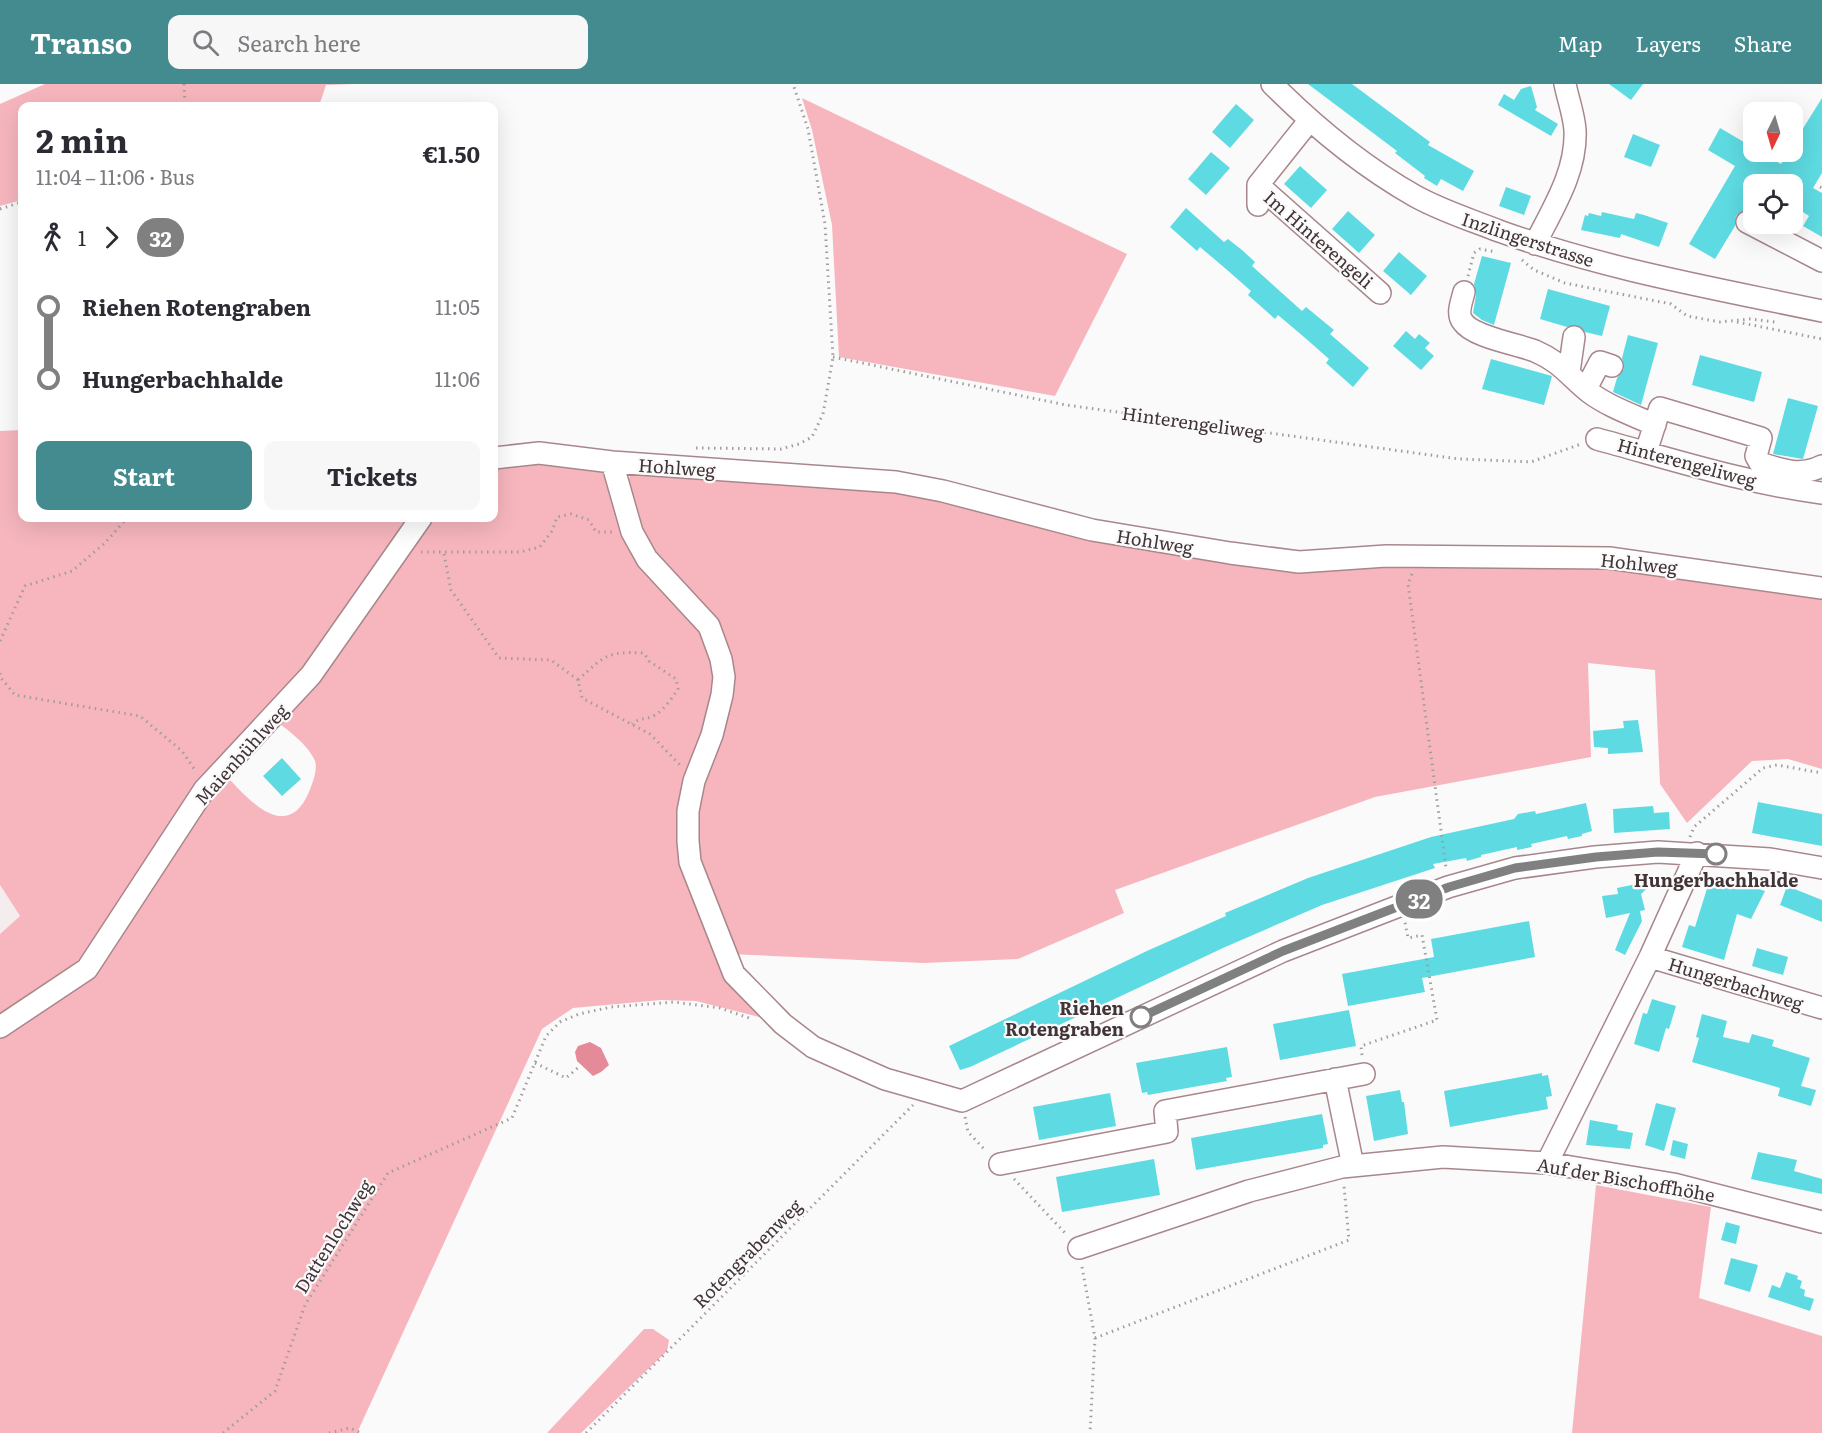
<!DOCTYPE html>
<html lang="en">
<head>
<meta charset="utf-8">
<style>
	:root { --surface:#fff; --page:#f7f7f7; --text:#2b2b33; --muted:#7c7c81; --accent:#438b8f }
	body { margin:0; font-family:Literata,serif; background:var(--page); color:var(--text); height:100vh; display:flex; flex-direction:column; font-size:22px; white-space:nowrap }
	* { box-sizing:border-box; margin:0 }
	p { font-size:20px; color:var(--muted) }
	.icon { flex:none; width:33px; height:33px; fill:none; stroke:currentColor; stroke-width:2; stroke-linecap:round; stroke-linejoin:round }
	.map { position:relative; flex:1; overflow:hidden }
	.sheet { position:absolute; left:18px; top:18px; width:480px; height:420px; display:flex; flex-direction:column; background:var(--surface); border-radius:12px; box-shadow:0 6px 24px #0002 }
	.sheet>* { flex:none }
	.badge { padding:0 12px; border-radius:20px; font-size:21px; line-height:39px }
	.needle { width:39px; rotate:185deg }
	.tools { position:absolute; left:1743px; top:18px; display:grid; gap:12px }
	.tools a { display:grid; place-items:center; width:60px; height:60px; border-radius:12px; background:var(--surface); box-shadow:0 6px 24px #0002; font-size:30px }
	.map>.badge { position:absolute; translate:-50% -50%; box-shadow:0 0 0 3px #fff }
	.legs { display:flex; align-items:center; gap:9px; height:66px; padding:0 18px; font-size:20px }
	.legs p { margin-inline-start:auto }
	.summary { display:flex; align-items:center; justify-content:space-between; height:102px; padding:0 18px }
	h1 { font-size:33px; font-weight:700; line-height:45px }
	.primary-button { display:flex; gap:12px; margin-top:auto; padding:12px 18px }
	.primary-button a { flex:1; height:69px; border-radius:12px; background:var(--accent); color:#fff; font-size:24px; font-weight:700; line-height:69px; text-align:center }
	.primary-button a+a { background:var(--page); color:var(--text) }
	ul { padding:0 18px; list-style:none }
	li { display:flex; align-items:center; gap:21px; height:72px; font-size:22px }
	li i { display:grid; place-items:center; width:9px; height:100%; margin:0 8px; background:currentColor }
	li i::after { content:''; width:15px; height:15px; margin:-8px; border:4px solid; border-radius:50%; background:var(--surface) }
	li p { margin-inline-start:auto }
	li:first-child i { background:linear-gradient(#0000 50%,currentColor 0) }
	li:last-child i { background:linear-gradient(currentColor 50%,#0000 0) }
	header { display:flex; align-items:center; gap:36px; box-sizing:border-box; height:84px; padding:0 30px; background:var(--accent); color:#fff }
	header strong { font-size:28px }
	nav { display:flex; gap:33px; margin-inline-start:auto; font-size:21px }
	.search { width:420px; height:54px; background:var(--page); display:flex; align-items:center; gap:15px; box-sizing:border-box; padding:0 21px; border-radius:12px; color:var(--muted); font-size:22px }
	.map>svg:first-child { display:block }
</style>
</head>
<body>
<header>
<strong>Transo</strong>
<div class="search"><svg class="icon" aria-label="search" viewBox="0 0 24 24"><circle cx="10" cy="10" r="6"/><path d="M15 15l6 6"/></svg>Search here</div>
<nav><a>Map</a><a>Layers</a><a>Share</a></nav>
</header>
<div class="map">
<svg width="1822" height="1349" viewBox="0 0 1822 1349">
	<rect width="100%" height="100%" fill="#fafafa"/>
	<!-- built -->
	<path fill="#f5eced" d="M0,801L20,832L0,850Z"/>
	<!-- green -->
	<path fill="#f7b6be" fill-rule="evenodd" d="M45,0H355L326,1L319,22H22V116L0,122V20Z
		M802,14L1127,170L1055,312L839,273L832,141L812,46Z
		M22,346V434H494V378L542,376L602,382L612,402L705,549L717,573L688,785L771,936L696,917L661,916L573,924L542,945L357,1349H0V850L20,832L0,801V347ZM273,634C287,646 308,660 315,677C318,686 312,700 309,708C286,762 245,712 222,687Z
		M667,389L894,403L1274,480L1515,474L1822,507V685L1788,675L1752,677L1687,739L1660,700L1655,586L1588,579L1591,673L1375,713L1115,806L1124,829L1018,875L923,879L730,870L698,782L693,742L729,594L658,476L626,413L630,390Z
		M1596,1101L1711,1123L1699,1214L1822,1252V1349H1572Z
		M644,1245H653L669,1256L667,1267L581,1349H547Z"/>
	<!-- water -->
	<path fill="#e48a98" d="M590,958L601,964L609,981L601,988L593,992L577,977L575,968L578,962Z"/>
	<!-- building -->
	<path fill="#5edbe2" d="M1308,0H1352L1430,58L1428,61L1474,87L1463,107L1441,95L1437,102L1424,94L1425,92L1395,69L1397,67Z
		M1609,0H1643L1631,16Z
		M1531,2L1537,23L1535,26L1558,40L1551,52L1498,21L1504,10L1514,16L1521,5Z
		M1822,14V89L1813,104L1822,109V153L1803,142L1809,132L1792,121V100H1754V110L1744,126L1736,132L1735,142L1715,175L1689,160L1735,82L1708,66L1720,44L1754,64V68H1760L1781,80L1789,68H1792V62Z
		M1236,20L1254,36L1230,64L1212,48Z
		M1633,50L1660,61L1651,83L1624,73Z
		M1211,68L1230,84L1206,111L1188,95Z
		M1300,82L1327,106L1311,124L1284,100Z
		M1506,103L1531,112L1524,131L1499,122Z
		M1186,124L1224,158L1228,155L1242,166L1255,178L1252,182L1302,227L1306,223L1334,246L1330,250L1369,284L1353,303L1326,279L1329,275L1304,253L1278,231L1275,235L1248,211L1251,207L1226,185L1200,163L1197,167L1170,143Z
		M1348,127L1375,151L1359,169L1332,145Z
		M1602,128L1634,135L1636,129L1644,131L1668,139L1659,163L1621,150L1620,154L1581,146L1585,131L1588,132L1589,129L1601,132Z
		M1399,168L1427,192L1411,211L1383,187Z
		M1482,172L1511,179L1494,241L1482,236L1473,229L1476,211L1474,200Z
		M1548,205L1610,222L1602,252L1585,248L1576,241L1567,243L1540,235Z
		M1406,247L1415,255L1419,250L1430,259L1425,264L1434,272L1421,286L1393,262Z
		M1628,251L1658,259L1641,321L1613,308L1617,294L1624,285L1622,274Z
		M1700,271L1762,288L1754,318L1692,301Z
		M1491,275L1552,292L1544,321L1482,305Z
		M1788,314L1818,322L1803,375L1773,370Z
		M1638,636L1643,668L1608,670V664L1594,663L1593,647L1624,644L1623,637Z
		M282,674L301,695L282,712L263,692Z
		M1758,718L1822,730V762L1752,749Z
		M1586,719L1592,747L1582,750V752L1568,755L1567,752L1531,760L1532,763L1517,766V763L1481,771V773L1467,777L1466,774L1433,780L1435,784L1322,821L1223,864L970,983L960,986L949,962L1149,866L1226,832L1225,829L1308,794L1431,753L1514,735L1518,730L1535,727L1536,730Z
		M1653,722L1654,729L1669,728L1670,745L1614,749L1613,725Z
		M1710,795L1739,799L1765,807L1751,835L1737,830L1724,876L1682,863L1689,841L1695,843Z
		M1656,796L1641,810L1645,826L1640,827L1642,837L1625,871L1615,866L1630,829L1606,834L1602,812L1618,810L1617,804Z
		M1787,802L1822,816V838L1780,821Z
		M1529,837L1535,873L1422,894L1425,908L1348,922L1342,890L1434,873L1431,855Z
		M1757,864L1788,873L1783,891L1752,882Z
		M1652,915L1676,922L1669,945L1666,944L1659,968L1634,960L1643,929L1647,930Z
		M1349,926L1356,962L1280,976L1273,940Z
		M1702,930L1727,937L1723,953L1749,959L1752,950L1774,956L1772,962L1810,974L1801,1002L1816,1006L1811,1022L1778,1012L1780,1004L1692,978L1699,954L1696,953Z
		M1227,963L1232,993L1226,994L1227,997L1148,1011L1147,1008L1142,1009L1136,979Z
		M1542,989V992L1548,991L1552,1012L1546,1013L1548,1025L1450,1043L1444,1007Z
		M1400,1006L1402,1018H1404L1408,1050L1374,1057L1366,1012Z
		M1110,1009L1116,1042L1039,1056L1033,1023Z
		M1656,1019L1676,1024L1664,1067L1645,1061Z
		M1322,1030L1328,1060L1323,1061V1064L1196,1086L1191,1054Z
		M1590,1036L1618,1041L1617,1046L1633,1049L1630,1065L1586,1061Z
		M1673,1056L1688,1060L1685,1075L1670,1071Z
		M1758,1068L1797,1076L1794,1087L1822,1095V1110L1751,1095Z
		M1154,1075L1160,1111L1062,1128L1056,1093Z
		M1726,1138L1740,1142L1736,1160L1721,1156Z
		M1731,1174L1758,1181L1750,1208L1724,1200Z
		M1786,1188L1798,1192L1797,1195L1802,1197L1800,1204L1805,1206L1804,1212L1814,1215L1810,1227L1768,1213L1772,1201L1780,1204Z"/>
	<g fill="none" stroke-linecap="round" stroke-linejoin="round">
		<!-- minor casing -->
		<g stroke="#a8878b" stroke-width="24">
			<path id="minor" d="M1272,0C1315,43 1362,82 1415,112C1442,127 1471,136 1499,147C1604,185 1713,204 1822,227
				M1258,101L1380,209
				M1258,121V101L1309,37
				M1747,138L1822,177
				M1535,160C1553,124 1577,87 1575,46C1574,31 1568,15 1565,0
				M1464,208C1462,217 1456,230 1463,238C1473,253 1517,260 1535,267C1561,278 1569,292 1589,308C1609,323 1633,331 1655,341
				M1569,288L1574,253
				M1589,308V299L1600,278L1612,282
				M1597,355C1671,375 1745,399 1822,409
				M1646,368L1660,324L1761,354L1756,372L1760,379C1782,386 1800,393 1822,382
				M494,374L539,369L612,378L896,398L943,407L1092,446L1230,469L1299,478L1386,472L1609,474L1822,504
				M612,378L632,448L647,475L709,542L721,575L724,593L722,611L712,651L694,697L688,727V757L690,778L734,890L783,940L813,963L885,995L962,1017L1283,867L1448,803L1515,784L1595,773L1658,768L1770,775L1822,784
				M1650,873L1822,924
				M0,943L87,885L204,706L311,591L421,434
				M1335,995L1353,1082
				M1547,1079L1650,873L1697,769
				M1000,1080L1167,1048L1165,1027L1364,990
				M1079,1164L1249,1107L1342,1083L1443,1073L1547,1079L1673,1100L1822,1138"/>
		</g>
		<!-- path -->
		<path stroke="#a29c9d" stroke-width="3" stroke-dasharray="1.5 4.5" stroke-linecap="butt" d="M184,0L185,22
			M1820,103L1822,104
			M0,125L22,118
			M1522,176L1534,186L1565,199L1671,220L1687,232L1720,238L1750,235L1775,238
			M1468,192L1474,169L1480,165L1496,168
			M1737,238L1822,255
			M833,273L1066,321L1459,375L1531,378L1581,360
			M696,364L781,365L799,360L812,353L823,330L833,273L825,140L808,45L793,0
			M421,468H520L540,463L552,447L557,433L571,430L589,436L596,448H612
			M444,470L451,506L499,574L551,576L578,596L582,614L650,650L681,682
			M1412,490L1408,500L1446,784
			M0,557L25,502L72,487L105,459L127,434
			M0,589L1,594L15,611L140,632L182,667L195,686
			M578,596C604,572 607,567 644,569L649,577L676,595L678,605C672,614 665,625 655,631C647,636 640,633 632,640
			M1690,753L1694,743L1763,684L1777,681L1822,689
			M1362,971L1361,962L1437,936L1422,851L1408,854L1405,838
			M535,979L566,994L580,982
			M965,1033L968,1048L986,1067
			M1014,1095L1067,1151
			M1082,1183L1095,1254L1090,1349
			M1095,1254L1349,1156L1344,1102
			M223,1349L275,1307L305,1221L388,1089L512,1034L546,952L560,938L579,930L611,923L674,918L720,924L749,934
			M329,1349L350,1344L361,1349
			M586,1349L913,1021"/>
		<!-- minor -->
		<use href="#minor" stroke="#fff" stroke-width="21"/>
	</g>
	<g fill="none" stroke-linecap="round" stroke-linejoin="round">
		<!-- line-1 casing -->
		<g stroke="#fff" stroke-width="14">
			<path id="line-1" d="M1141,933L1283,867L1449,803L1515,784L1596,773L1658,768L1716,770"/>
		</g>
		<!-- line-1 -->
		<use href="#line-1" stroke="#808080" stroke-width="9"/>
	</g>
	<!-- markers -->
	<g fill="#fff" stroke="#808080" stroke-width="3">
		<circle cx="1716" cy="770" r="10"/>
		<circle cx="1141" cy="933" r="10"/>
	</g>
	<g text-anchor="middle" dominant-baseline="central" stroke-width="4.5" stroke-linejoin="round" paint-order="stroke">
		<!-- street labels -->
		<g font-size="18" fill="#423436" stroke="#fafafa">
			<text transform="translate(1319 155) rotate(41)">Im Hinterengeli</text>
			<text transform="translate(1528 155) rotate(18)">Inzlingerstrasse</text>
			<text transform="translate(1193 338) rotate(8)">Hinterengeliweg</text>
			<text transform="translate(1687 378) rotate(15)">Hinterengeliweg</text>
			<text transform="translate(677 383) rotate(4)">Hohlweg</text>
			<text transform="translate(1155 457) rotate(9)">Hohlweg</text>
			<text transform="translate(1639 479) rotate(6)">Hohlweg</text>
			<text transform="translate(241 670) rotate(-48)">Maienbühlweg</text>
			<text transform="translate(1736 899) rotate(17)">Hungerbachweg</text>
			<text transform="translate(1626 1095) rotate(10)">Auf der Bischoffhöhe</text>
			<text transform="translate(333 1152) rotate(-58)">Dattenlochweg</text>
			<text transform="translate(747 1169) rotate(-45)">Rotengrabenweg</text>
		</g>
		<!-- stop labels -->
		<g font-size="18" font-weight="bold" fill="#423436" stroke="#fafafa">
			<text x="1716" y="795">Hungerbachhalde</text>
			<text x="1124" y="923" text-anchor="end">Riehen<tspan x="1124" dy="21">Rotengraben</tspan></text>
		</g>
	</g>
</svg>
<div class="tools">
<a><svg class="needle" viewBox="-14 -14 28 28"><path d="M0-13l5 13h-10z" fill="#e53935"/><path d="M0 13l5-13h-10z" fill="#7c7c81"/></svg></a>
<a><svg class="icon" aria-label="locate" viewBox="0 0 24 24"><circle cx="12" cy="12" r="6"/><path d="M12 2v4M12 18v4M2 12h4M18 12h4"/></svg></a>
</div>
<b class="badge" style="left:1419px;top:815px;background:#808080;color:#fff">32</b>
<section class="sheet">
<div class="summary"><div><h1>2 min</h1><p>11:04 – 11:06 · Bus</p></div><b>€1.50</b></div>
<div class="legs"><svg class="icon" aria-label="walk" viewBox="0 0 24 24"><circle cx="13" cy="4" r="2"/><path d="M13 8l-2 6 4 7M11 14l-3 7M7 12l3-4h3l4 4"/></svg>1<svg class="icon" aria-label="forward" viewBox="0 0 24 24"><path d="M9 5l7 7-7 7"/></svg><b class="badge" style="background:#808080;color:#fff">32</b></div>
<ul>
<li><i style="color:#808080"></i><b>Riehen Rotengraben</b><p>11:05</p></li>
<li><i style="color:#808080"></i><b>Hungerbachhalde</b><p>11:06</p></li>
</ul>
<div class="primary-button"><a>Start</a><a>Tickets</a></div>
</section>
</div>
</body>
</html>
